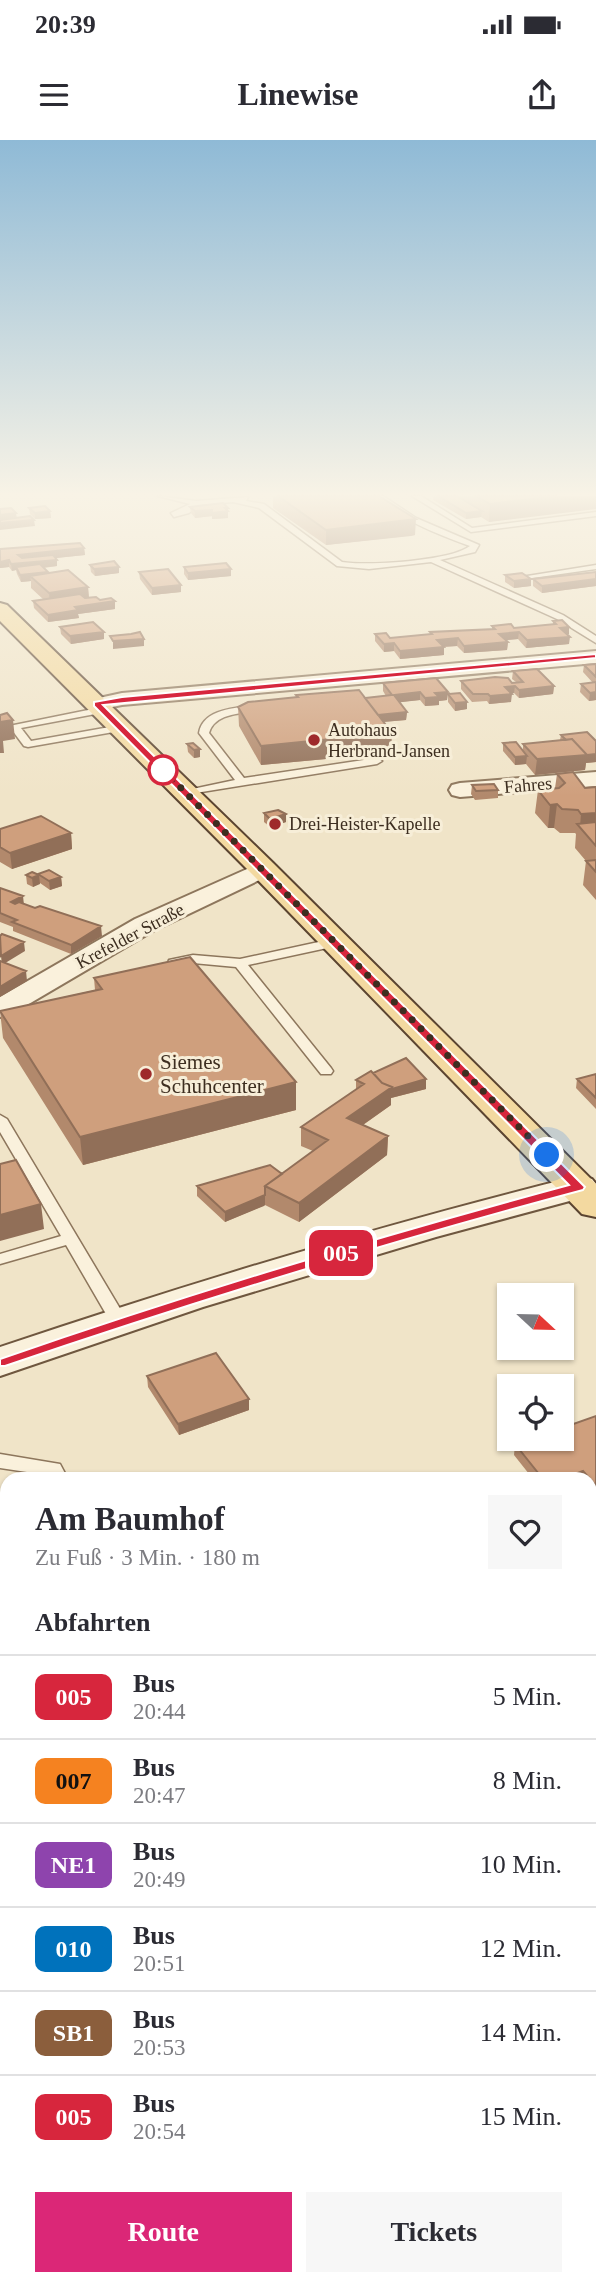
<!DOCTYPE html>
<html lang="de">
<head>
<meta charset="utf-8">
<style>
	:root { --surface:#fff; --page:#f7f7f7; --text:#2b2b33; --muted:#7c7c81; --line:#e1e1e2; --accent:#db2777 }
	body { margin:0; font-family:"Times New Roman",serif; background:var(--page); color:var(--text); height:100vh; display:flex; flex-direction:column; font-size:26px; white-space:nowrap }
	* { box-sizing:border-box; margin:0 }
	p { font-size:23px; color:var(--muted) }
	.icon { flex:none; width:38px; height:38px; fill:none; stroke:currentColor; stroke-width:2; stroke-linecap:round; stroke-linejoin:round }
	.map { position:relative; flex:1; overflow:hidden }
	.details { position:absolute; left:0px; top:1332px; width:597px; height:814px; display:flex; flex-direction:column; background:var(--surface); border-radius:21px 21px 0 0; box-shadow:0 2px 5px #0004 }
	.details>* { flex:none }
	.badge { padding:0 14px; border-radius:10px; font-size:24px; line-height:46px }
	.needle { width:46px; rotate:112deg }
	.controls { position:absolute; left:497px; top:1143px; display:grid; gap:14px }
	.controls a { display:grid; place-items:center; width:77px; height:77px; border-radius:0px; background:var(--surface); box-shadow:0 2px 5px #0004; font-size:35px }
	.you { position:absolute; width:35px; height:35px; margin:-18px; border:5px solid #fff; border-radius:50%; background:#1a73e8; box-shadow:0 0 0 10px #1a73e833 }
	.map>.badge { position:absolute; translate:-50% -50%; box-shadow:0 0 0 4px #fff }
	h2 { padding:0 35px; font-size:26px; line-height:63px }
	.round { display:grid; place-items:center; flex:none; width:74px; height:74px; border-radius:0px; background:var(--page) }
	.headline { display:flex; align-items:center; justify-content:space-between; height:119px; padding:0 35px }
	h1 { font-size:33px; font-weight:700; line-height:52px }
	.button { display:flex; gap:14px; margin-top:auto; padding:14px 35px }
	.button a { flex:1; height:80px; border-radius:0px; background:var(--accent); color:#fff; font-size:28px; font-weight:700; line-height:80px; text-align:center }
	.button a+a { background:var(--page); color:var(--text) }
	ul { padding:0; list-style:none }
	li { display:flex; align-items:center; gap:21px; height:84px; padding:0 35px; border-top:2px solid var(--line) }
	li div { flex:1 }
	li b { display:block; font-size:26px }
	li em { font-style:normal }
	li .badge { min-width:77px; font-weight:700; text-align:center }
	.status { display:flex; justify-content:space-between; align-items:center; height:49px; padding:0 35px; background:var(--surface); direction:ltr }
	.status svg { height:19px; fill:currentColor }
	header { display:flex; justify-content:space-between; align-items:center; height:91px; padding:0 35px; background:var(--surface); font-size:32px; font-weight:700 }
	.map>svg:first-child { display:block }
</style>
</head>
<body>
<div class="status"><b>20:39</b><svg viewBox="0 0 49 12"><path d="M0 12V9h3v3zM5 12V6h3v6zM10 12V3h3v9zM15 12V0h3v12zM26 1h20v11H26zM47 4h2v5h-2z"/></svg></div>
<header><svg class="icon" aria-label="menu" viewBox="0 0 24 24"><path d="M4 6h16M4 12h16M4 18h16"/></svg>Linewise<svg class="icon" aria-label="share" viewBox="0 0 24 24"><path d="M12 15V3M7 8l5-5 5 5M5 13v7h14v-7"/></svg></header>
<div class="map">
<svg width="596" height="2145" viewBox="0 0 596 2145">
	<rect width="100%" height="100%" fill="#f0e4c8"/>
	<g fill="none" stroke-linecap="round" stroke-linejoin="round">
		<!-- lane casing -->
		<g stroke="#8d765c" stroke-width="3">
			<path id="lane" d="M158,356L196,361L248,357L246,361L264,364L342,422C368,426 451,421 470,406C436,394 402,380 374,356H383L416,378L479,405L475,412L440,420L563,475L596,496V503L557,479L431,422L369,429L337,426L259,368L233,362L198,365L189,373L174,377L171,373L190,364Z
				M412,356H421L472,388L596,372V376L471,392Z
				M596,425V429L525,439L521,437Z
				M258,565L261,566V570C243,574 215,572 209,593L244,638L377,618L382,621L377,624L183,655V651L235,640L199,593C203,568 238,568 258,565Z
				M103,567L106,568V572L21,588L31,601L121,585L125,586V590L28,607L24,606L9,586Z
				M337,798L341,799V805L248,825L331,928L333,931L331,934H321L236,827L193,823L174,827L168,823L169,820L193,815L240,819Z
				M0,975L7,979L128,1182L125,1186H113L66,1105L0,1124V1114L61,1096L0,992Z
				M0,1314L60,1324L68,1339H49L47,1335L0,1328Z
				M7,1688V1710L0,1712V1690Z
				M0,1911L7,1914V1941L0,1938Z
				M190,2138H219L221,2145H193Z"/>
		</g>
		<!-- street casing -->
		<g stroke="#8d765c" stroke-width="4">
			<path id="street" d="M596,511V523L122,565L97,570L90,568L87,564L90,560L122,553Z
				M596,632V646L460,657L452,655L449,650L452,645L460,643Z
				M263,722L272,724L275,729L272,734L153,791L10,875L0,877V857L135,779Z"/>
		</g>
		<!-- secondary casing -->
		<g stroke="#6f573f" stroke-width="4">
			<path id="secondary" d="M579,1036L592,1039L596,1044L592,1055L436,1097L203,1167L0,1236V1207C191,1143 384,1084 579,1036Z"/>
		</g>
		<!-- primary casing -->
		<g stroke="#5b4430" stroke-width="4">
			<path id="primary" d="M0,463L7,465L273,723L596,1044V1077L582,1074L253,735L0,481Z"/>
		</g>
		<!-- lane -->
		<use href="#lane" fill="#faf1dc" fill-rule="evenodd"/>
		<!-- street -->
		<use href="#street" fill="#faf1dc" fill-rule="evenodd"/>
		<!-- secondary -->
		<use href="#secondary" fill="#faf1dc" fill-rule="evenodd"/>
		<!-- primary -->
		<use href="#primary" fill="#f3d9a0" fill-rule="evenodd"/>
	</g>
	<!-- wall -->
	<path fill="#b2896c" d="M273,356H379L415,395L326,405L273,368Z
		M434,356H596L489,382L481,377L466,379L433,360Z
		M190,367L228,368V378L212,379V376L195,378L191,373Z
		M29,368L50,371L51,378L35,379L30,374Z
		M84,408L85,415L55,418L57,426L44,428L48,433L88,447L89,458L115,461V469L78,474L79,478L48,482L34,468L33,461L44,460L31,448V441L21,442L17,434L16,430L12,431L9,427L0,428V409Z
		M90,425L119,427V433L95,436L91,432Z
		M184,427L231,429V436L188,440L184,434Z
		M139,432L181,445V452L152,455L140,439Z
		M596,432V446L542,453L533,446V439Z
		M505,435L531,446L514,448L505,442Z
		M553,481L569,487V494H567L569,504L526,508L518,499L506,500L508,502L507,510L464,513L457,506L444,507V515L400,519L394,511L384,512L375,501V494L390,498L430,494V492L492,489V486L514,488L553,485Z
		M60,487L104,492V499L71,504L61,494Z
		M596,524V560L589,561L580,552L581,544L593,543L583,532L584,525Z
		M513,531L554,546L553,554L519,558L514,553L511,554V562L489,564L487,561L472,562L461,549V541L516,542L512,539Z
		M383,543L448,552L447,560L439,561V565L425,566L420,560L399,562L407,572L406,580L383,582L391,613L261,625L239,586L238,567L296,557V555L365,558L386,556L383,551Z
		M448,554L467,569L455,571L448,562Z
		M561,595L596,601V622L586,623L585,630L535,635L526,624L515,625L503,611V603L523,610V604L560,600Z
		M187,604L200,609V617L194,618L188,612Z
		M557,634L585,648L596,647V760L583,745L586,721L575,708L576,694L575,693H560L554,688H548L535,673L538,650L555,648Z
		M472,645L498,650V658L475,660L471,654Z
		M264,673L286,682L270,687L264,682Z
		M0,689L71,693L72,709L12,729L0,722Z
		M26,735L61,737L62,746L50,750L40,743L33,747L27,744Z
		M0,748L23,764L102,796L71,814L13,791V787L0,782Z
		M94,838L296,942V970L83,1025L3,898L0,871L95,850Z
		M373,933L426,939V949L391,958V965L363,985L388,996L387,1015L299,1082L265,1065L225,1082L197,1056V1046L282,1034L313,1011L301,1006V987L356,950V940Z
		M596,934V969L576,948L577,939Z
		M147,1236L249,1259V1270L179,1295L148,1247Z
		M596,1276V1359L590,1352V1339H533L514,1315L515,1304Z
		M596,1375V1414L590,1406V1377Z
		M596,1521V1672L590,1663V1524Z"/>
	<!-- shaded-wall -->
	<path fill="#916f58" d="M557,356H596V369L489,382L490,364Z
		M225,368H228V378L212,379V373Z
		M212,370V376L195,378V371Z
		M50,371L51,378L35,379V373Z
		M482,371L481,377L466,379V373Z
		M16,373L17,379L0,382V375Z
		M416,379L415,395L411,396L326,405V390Z
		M34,380L35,386L0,390V383Z
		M84,408L85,415L19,422L18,415Z
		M9,420V427L0,428V422Z
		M57,420V426L18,430L16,427V430L12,431L11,424Z
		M119,427V433L95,436L94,429Z
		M231,429V436L188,440V433Z
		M48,432L49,439L30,436L31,441L21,442L20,435Z
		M531,439V446L514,448V441Z
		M596,439V446L542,453V446Z
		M181,445V452L152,455V448Z
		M88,447L89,460L50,466L49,453Z
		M115,461V469L78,474L79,478L48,482V475L75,467Z
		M569,487V494L559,495L560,488Z
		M104,492V499L71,504L70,496Z
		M519,492L518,499L499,501V494Z
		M570,497L569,504L526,508L527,500Z
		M458,498L457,506L437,507V500Z
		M144,499V506L113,509V501Z
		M508,502L507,510L464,513V506Z
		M394,503V511L384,512V504Z
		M444,507V515L400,519V511Z
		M515,546L514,553L504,554L505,547Z
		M554,546L553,554L519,558V550Z
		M420,552V560L394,563V555Z
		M448,552L447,560L439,561V565L425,566V558L435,553Z
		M596,552V560L589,561L590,553Z
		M512,554L511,562L489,564L490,556Z
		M467,562V569L455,571V563Z
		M407,572L406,580L370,583V575Z
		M13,580L15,599L3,601L4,613H0V582Z
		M392,593L391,613L261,625V606Z
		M200,609V617L194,618V610Z
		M596,614V622L586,623L585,630L535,635L537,619Z
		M527,616L526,624L515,625V617Z
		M557,664L554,688H548L550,665Z
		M596,673V696L580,687L581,674Z
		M286,674V682L270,687V679Z
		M71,693L72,709L12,729L10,713Z
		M39,735L40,744L33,747L32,738Z
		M61,737L62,746L50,750L49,741Z
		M23,756L24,765L12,772L11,762Z
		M101,786L102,796L71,814V805Z
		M24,802L25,811L2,825L1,816Z
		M26,831L27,841L0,857V847Z
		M426,939V949L391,958V965L347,996V978L392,947Z
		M296,942V970L83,1025L80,997Z
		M388,996L387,1015L299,1082V1063Z
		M265,1055V1065L264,1066L225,1082V1072Z
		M41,1064L44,1089L0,1101V1075Z
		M249,1259V1270L179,1295L178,1284Z
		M583,1331L582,1339H562Z
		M7,1612V1634L0,1638V1616Z
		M596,1973V2000L590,2003V1976Z"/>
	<!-- building -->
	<path fill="#cf9f7d" stroke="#916f58" stroke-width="2" d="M278,356H379L416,379L326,390Z
		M438,356H457L482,371L466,373Z
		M476,356H557L490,364Z
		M223,363L228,368H225L228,371L212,373V370L195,371L190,367Z
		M45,366L50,371L35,373L29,368Z
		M11,368L16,373L0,375V369Z
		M30,376L34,380L0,383V380Z
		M80,403L84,408L18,415L22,418L53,415L57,420L11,424L9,420L0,422V409Z
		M114,421L119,427L94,429L90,425Z
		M226,423L231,429L188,433L184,427Z
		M40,424L48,432L20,435L16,427Z
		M168,429L181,445L152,448L139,432Z
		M68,430L88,447L49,453L30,436Z
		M596,432V439L542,446L533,439Z
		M522,433L531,439L514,441L505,435Z
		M80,454L85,458L96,457L100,460L111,458L115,461L75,467L78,470L48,475L33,461Z
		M562,480L569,487L560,488L570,497L527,500L519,492L499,494L508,502L464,506L458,498L437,500L444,507L400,511L394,503L384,504L375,494L386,493L390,498L432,494L430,492L495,489L492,486L511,484L514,488L556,484L553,481Z
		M93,482L104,492L70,496L60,487Z
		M140,492L144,499L113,501L110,496L131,494Z
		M596,524V537L584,525Z
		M537,529L554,546L519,550L515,546L505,547L512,554L490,556L488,554H473L461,541L495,537L508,538L512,543L523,542L513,531Z
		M436,538L448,552L435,553L439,557L425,558L420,552L394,555L407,572L378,575L365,558L392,555L383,543Z
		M596,542V552L590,553L581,544Z
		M359,550L392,593L261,606L238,567L248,562L298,557L296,555Z
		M460,553L467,562L455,563L448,554Z
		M7,573L13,580L0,582V575Z
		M587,592L596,601V614L587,615L572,599L566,600L561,595Z
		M572,599L587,615L537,619L523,604Z
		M516,602L527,616L515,617L503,603Z
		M193,603L200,609L194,610L187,604Z
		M573,632L585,648L596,647V673L581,674L578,670L562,669L557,664L550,665L538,650L559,648L565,643L557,634Z
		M494,644L498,650L476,651L472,645Z
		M278,670L286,674L270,679L264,673Z
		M41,676L71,693L10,713L0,707V689Z
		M596,682V706L577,684Z
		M596,720V732L586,721Z
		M49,730L61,737L49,741L38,734Z
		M32,732L39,735L32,738L26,735Z
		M0,748L23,756L11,762L15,764L19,762L35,768L40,766L101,786L71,805L12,782L17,780L0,773Z
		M2,794L24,802L1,816L0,796Z
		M190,817L296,942L80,997L0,871L102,849L94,838Z
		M0,821L26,831L0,847Z
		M406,918L426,939L392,949V947L382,943L373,933Z
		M371,931L382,943L392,947L347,978L388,996L299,1063L265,1046L328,1000L301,987L364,944L356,940Z
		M596,934V958L577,939Z
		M16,1020L41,1064L0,1075V1024Z
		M270,1025L282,1034L265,1046V1055L225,1072L197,1046Z
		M216,1213L249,1259L178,1284L147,1236Z
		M596,1276V1346L583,1331L562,1339H543L515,1304L530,1298H562V1288Z
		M596,1375V1401L590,1393V1377Z
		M596,1521V1647L590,1638V1524Z
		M7,1564V1612L0,1616V1567Z
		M596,1746V1973L590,1976V1749Z
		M0,2017L7,2027V2138H84L89,2145H0Z"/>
	<!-- sky -->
	<linearGradient id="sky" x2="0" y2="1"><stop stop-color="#8fbad6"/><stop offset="0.54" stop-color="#f8f3e6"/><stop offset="1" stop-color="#f8f3e6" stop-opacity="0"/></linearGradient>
	<rect width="596" height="656" fill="url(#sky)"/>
	<!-- line -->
	<path fill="#d7263d" stroke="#fff" stroke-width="2" d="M596,514V518L103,565L585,1047L583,1050C388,1102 196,1161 5,1226H0V1219C185,1155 376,1097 569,1045L94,566V562L122,557Z"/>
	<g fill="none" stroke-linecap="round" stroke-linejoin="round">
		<!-- walk -->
		<path stroke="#3d2e20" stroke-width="7" stroke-dasharray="0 12.6" d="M163,630L547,1015"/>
	</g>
	<!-- markers -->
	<g fill="#9e2a2b" stroke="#f7eed8" stroke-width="2.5">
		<circle cx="314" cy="600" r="7"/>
		<circle cx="275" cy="684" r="7"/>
		<circle cx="146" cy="934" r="7"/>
	</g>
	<circle fill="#fff" stroke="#d7263d" stroke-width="3.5" cx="163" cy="630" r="14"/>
	<g text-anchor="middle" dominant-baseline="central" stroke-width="6" stroke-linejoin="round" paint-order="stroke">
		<!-- far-poi labels -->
		<g font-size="18" fill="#3d2e20" stroke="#f7eed8" text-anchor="start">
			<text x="328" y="590">Autohaus<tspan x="328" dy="21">Herbrand-Jansen</tspan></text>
			<text x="289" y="684">Drei-Heister-Kapelle</text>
		</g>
		<!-- far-street labels -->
		<g font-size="18" fill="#3d2e20" stroke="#f7eed8">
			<text transform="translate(528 645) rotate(-5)">Fahres</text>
			<text transform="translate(130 796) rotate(-28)">Krefelder Straße</text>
		</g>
		<!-- poi labels -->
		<g font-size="21" fill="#3d2e20" stroke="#f7eed8" text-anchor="start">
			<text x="160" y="922">Siemes<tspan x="160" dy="24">Schuhcenter</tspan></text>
		</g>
	</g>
</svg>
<div class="controls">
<a><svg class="needle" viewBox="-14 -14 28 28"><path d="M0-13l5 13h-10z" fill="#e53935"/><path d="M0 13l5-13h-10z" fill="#7c7c81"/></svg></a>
<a><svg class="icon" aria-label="locate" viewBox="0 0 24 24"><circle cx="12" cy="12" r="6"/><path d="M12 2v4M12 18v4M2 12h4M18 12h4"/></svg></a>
</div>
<div class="you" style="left:547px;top:1015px"></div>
<b class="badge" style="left:341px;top:1113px;background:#d7263d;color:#fff">005</b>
<section class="details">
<div class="headline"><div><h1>Am Baumhof</h1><p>Zu Fuß · 3 Min. · 180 m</p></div><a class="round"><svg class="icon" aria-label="heart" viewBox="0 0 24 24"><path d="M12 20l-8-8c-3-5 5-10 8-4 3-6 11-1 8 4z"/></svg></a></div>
<h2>Abfahrten</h2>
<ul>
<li><span class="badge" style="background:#d7263d;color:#fff">005</span><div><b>Bus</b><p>20:44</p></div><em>5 Min.</em></li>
<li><span class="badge" style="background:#f58220;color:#111">007</span><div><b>Bus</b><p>20:47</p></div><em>8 Min.</em></li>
<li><span class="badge" style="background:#8e44ad;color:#fff">NE1</span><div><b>Bus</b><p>20:49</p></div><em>10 Min.</em></li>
<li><span class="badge" style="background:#0072bc;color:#fff">010</span><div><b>Bus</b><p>20:51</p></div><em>12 Min.</em></li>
<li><span class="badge" style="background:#8b5e3c;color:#fff">SB1</span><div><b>Bus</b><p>20:53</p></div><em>14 Min.</em></li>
<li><span class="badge" style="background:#d7263d;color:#fff">005</span><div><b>Bus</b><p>20:54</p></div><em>15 Min.</em></li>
</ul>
<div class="button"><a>Route</a><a>Tickets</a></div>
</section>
</div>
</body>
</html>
